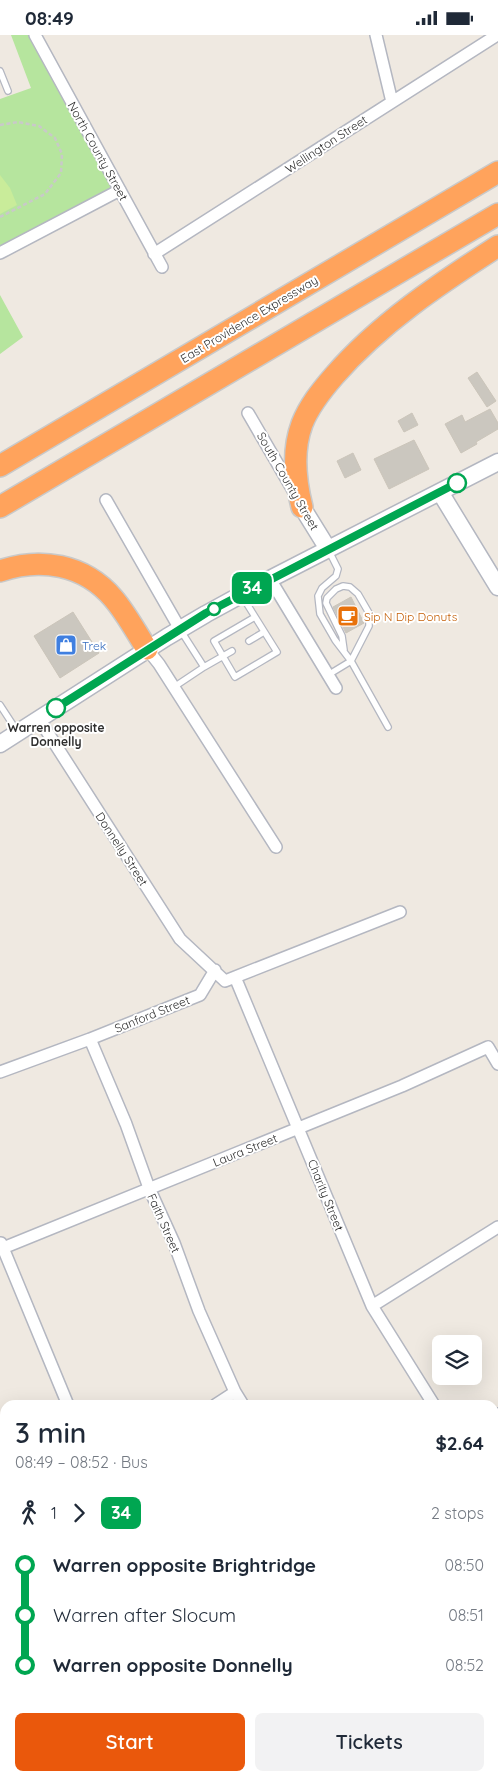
<!DOCTYPE html>
<html lang="en">
<head>
<meta charset="utf-8">
<style>
	:root { --surface:#fff; --page:#f2f2f3; --text:#1f2937; --muted:#747a83; --accent:#ea580c }
	body { margin:0; font-family:Quicksand,sans-serif; background:var(--page); color:var(--text); height:100vh; display:flex; flex-direction:column; font-size:19px; white-space:nowrap }
	* { box-sizing:border-box; margin:0 }
	p { font-size:16px; color:var(--muted) }
	.icon { flex:none; width:28px; height:28px; fill:none; stroke:currentColor; stroke-width:2; stroke-linecap:round; stroke-linejoin:round }
	.map { position:relative; flex:1; overflow:hidden }
	.sheet { position:absolute; left:0px; top:1365px; width:499px; height:381px; display:flex; flex-direction:column; background:var(--surface); border-radius:15px 15px 0 0; box-shadow:0 5px 20px #0002 }
	.sheet>* { flex:none }
	.badge { padding:0 10px; border-radius:8px; font-size:18px; line-height:32px }
	.fabs { position:absolute; left:432px; top:1300px; display:grid; gap:10px }
	.fabs a { display:grid; place-items:center; width:50px; height:50px; border-radius:8px; background:var(--surface); box-shadow:0 5px 20px #0002; font-size:25px }
	.map>.badge { position:absolute; translate:-50% -50%; box-shadow:0 0 0 2px #fff }
	.legs { display:flex; align-items:center; gap:8px; height:55px; padding:0 15px; font-size:16px }
	.legs p { margin-inline-start:auto }
	.headline { display:flex; align-items:center; justify-content:space-between; height:85px; padding:0 15px }
	h1 { font-size:28px; font-weight:600; line-height:38px }
	.button { display:flex; gap:10px; margin-top:auto; padding:10px 15px }
	.button a { flex:1; height:58px; border-radius:8px; background:var(--accent); color:#fff; font-size:20px; font-weight:600; line-height:58px; text-align:center }
	.button a+a { background:var(--page); color:var(--text) }
	ul { padding:0 15px; list-style:none }
	li { display:flex; align-items:center; gap:18px; height:50px; font-size:19px }
	li i { display:grid; place-items:center; width:8px; height:100%; margin:0 6px; background:currentColor }
	li i::after { content:''; width:12px; height:12px; margin:-6px; border:4px solid; border-radius:50%; background:var(--surface) }
	li p { margin-inline-start:auto }
	li:first-child i { background:linear-gradient(#0000 50%,currentColor 0) }
	li:last-child i { background:linear-gradient(currentColor 50%,#0000 0) }
	.status { display:flex; justify-content:space-between; align-items:center; height:35px; padding:0 25px; background:var(--surface); direction:ltr }
	.status svg { height:14px; fill:currentColor }
	.map>svg:first-child { display:block }
</style>
</head>
<body>
<div class="status"><b>08:49</b><svg viewBox="0 0 49 12"><path d="M0 12V9h3v3zM5 12V6h3v6zM10 12V3h3v9zM15 12V0h3v12zM26 1h20v11H26zM47 4h2v5h-2z"/></svg></div>
<div class="map">
<svg width="498" height="1746" viewBox="0 0 498 1746">
	<rect width="100%" height="100%" fill="#efe9e1"/>
	<!-- green -->
	<path fill="#b6e59e" d="M11,0H35L120,157L0,218V64L31,53Z
		M0,260L23,302L0,319Z"/>
	<!-- pitch -->
	<path fill="#c9ec9a" d="M0,140L10,153L17,170L0,179Z"/>
	<!-- building -->
	<path fill="#cbc7bf" stroke="#cbc5ba" d="M477,337L496,366L487,372L468,343Z
		M490,374L498,388V394L476,407L477,409L461,418L445,389L462,380L465,387Z
		M412,378L418,390L404,397L398,386Z
		M414,405L429,434L389,454L374,424Z
		M353,418L361,435L345,443L337,426Z
		M351,562L364,588L346,598L333,572Z
		M73,577L99,618L60,643L34,601Z"/>
	<g fill="none" stroke-linecap="round" stroke-linejoin="round">
		<!-- lane casing -->
		<g stroke="#b4b7c1" stroke-width="8">
			<path id="lane" d="M0,36L8,56
				M329,516L338,534L336,541L322,553L318,561L320,579L335,605L351,626L388,692
				M242,561L277,617L235,642L214,606L255,582
				M249,606L264,597
				M204,632L232,616
				M328,640L351,626L369,591V578L358,559L350,552L343,551L336,554L327,563L326,568L342,601L344,615
				M174,652L204,632L181,596
				M0,670L17,696"/>
		</g>
		<!-- street casing -->
		<g stroke="#b4b7c1" stroke-width="14">
			<path id="street" d="M35,0L162,232
				M376,0L392,67
				M0,218L120,155
				M154,219L497,0
				M248,378L294,457
				M106,465L180,594
				M270,544L336,653
				M147,614L159,629L276,812
				M39,684L180,904L225,946L400,877
				M235,942L372,1271L434,1370
				M90,1004L126,1089L149,1153L174,1208L199,1276L235,1357L243,1370
				M0,1037L90,1004L200,960L215,935
				M1,1208L68,1370
				M0,1213H3L402,1051L488,1012L498,1029
				M372,1271L498,1192
				M215,1370L235,1357
				M494,1381L498,1379
				M494,1467L498,1474
				M0,1506L5,1503
				M494,1559L498,1556
				M0,1693L5,1690
				M494,1735L498,1733
				M195,1746L203,1741
				M477,1746L484,1741"/>
		</g>
		<!-- secondary casing -->
		<g stroke="#b4b7c1" stroke-width="19">
			<path id="secondary" d="M440,457L498,552
				M302,472L328,514
				M0,709L167,602L206,579L270,544L498,427"/>
		</g>
		<!-- highway casing -->
		<g stroke="#c9c9c9" stroke-width="24">
			<path id="highway" d="M0,431L498,137
				M0,472L498,179
				M302,472C295,444 292,416 302,389C309,371 321,356 334,341C380,288 439,249 498,211
				M0,536C40,522 84,529 113,563C126,578 136,597 147,614"/>
		</g>
		<!-- path -->
		<path stroke="#c9c9c9" stroke-width="2.5" stroke-dasharray="4 2.5" stroke-linecap="butt" d="M0,90L18,87L39,91L55,103L62,119L61,138L45,159L0,182"/>
		<!-- lane -->
		<use href="#lane" stroke="#fff" stroke-width="5.5"/>
		<!-- street -->
		<use href="#street" stroke="#fff" stroke-width="11"/>
		<!-- secondary -->
		<use href="#secondary" stroke="#fff" stroke-width="16"/>
		<!-- highway -->
		<use href="#highway" stroke="#ffa35c" stroke-width="21"/>
	</g>
	<g fill="none" stroke-linecap="round" stroke-linejoin="round">
		<!-- line-1 casing -->
		<g stroke="#fff" stroke-width="11">
			<path id="line-1" d="M56,673L206,578L457,448"/>
		</g>
		<!-- line-1 -->
		<use href="#line-1" stroke="#00a651" stroke-width="8"/>
	</g>
	<!-- icons -->
	<defs>
		<g id="cafe-square" transform="scale(1.125)"><rect x="-9" y="-9" width="18" height="18" rx="4" fill="#e8710a" stroke="#fff"/><path d="M-5.5-4.5H6V0H3Q3 3.5 0 3.5H-2.5Q-5.5 3.5-5.5 0ZM3-3.2v2h1.7v-2ZM-6 4.5H4V6H-6Z" fill="#fff"/></g>
		<g id="shop-square" transform="scale(1.125)"><rect x="-9" y="-9" width="18" height="18" rx="4" fill="#3f7fe0" stroke="#fff"/><path d="M-5-2.5h2.3a2.7 3.5 0 0 1 5.4 0H5L5.5 6h-11ZM-1.5-2.5h3a1.5 2.3 0 0 0-3 0Z" fill="#fff"/></g>
	</defs>
	<g fill-rule="evenodd">
		<use href="#cafe-square" x="348" y="581"/>
		<use href="#shop-square" x="66" y="610"/>
	</g>
	<!-- markers -->
	<g fill="#fff" stroke="#00a651" stroke-width="2.5">
		<circle cx="457" cy="448" r="9"/>
		<circle cx="214" cy="574" r="6"/>
		<circle cx="56" cy="673" r="9"/>
	</g>
	<g text-anchor="middle" dominant-baseline="central" stroke-width="4" stroke-linejoin="round" paint-order="stroke">
		<!-- street labels -->
		<g font-size="12" fill="#2e2e2e" stroke="#fff">
			<text transform="translate(326 109) rotate(-33)">Wellington Street</text>
			<text transform="translate(98 116) rotate(61)">North County Street</text>
			<text transform="translate(249 284) rotate(-31)">East Providence Expressway</text>
			<text transform="translate(288 446) rotate(60)">South County Street</text>
			<text transform="translate(122 814) rotate(57)">Donnelly Street</text>
			<text transform="translate(152 979) rotate(-22)">Sanford Street</text>
			<text transform="translate(245 1115) rotate(-22)">Laura Street</text>
			<text transform="translate(326 1160) rotate(68)">Charity Street</text>
			<text transform="translate(164 1188) rotate(66)">Faith Street</text>
		</g>
		<!-- food labels -->
		<g font-size="12" fill="#c56008" stroke="#fff" text-anchor="start">
			<text x="364" y="581">Sip N Dip Donuts</text>
		</g>
		<!-- shop labels -->
		<g font-size="12" fill="#366cbe" stroke="#fff" text-anchor="start">
			<text x="82" y="610">Trek</text>
		</g>
		<!-- stop labels -->
		<g font-size="12" font-weight="bold" fill="#2e2e2e" stroke="#fff">
			<text x="56" y="692">Warren opposite<tspan x="56" dy="14">Donnelly</tspan></text>
		</g>
	</g>
</svg>
<div class="fabs">
<a><svg class="icon" aria-label="layers" viewBox="0 0 24 24"><path d="M12 4l9 5-9 5-9-5zM3 14l9 5 9-5"/></svg></a>
</div>
<b class="badge" style="left:252px;top:553px;background:#00a651;color:#fff">34</b>
<section class="sheet">
<div class="headline"><div><h1>3 min</h1><p>08:49 – 08:52 · Bus</p></div><b>$2.64</b></div>
<div class="legs"><svg class="icon" aria-label="walk" viewBox="0 0 24 24"><circle cx="13" cy="4" r="2"/><path d="M13 8l-2 6 4 7M11 14l-3 7M7 12l3-4h3l4 4"/></svg>1<svg class="icon" aria-label="forward" viewBox="0 0 24 24"><path d="M9 5l7 7-7 7"/></svg><b class="badge" style="background:#00a651;color:#fff">34</b><p>2 stops</p></div>
<ul>
<li><i style="color:#00a651"></i><b>Warren opposite Brightridge</b><p>08:50</p></li>
<li><i style="color:#00a651"></i><span>Warren after Slocum</span><p>08:51</p></li>
<li><i style="color:#00a651"></i><b>Warren opposite Donnelly</b><p>08:52</p></li>
</ul>
<div class="button"><a>Start</a><a>Tickets</a></div>
</section>
</div>
</body>
</html>
